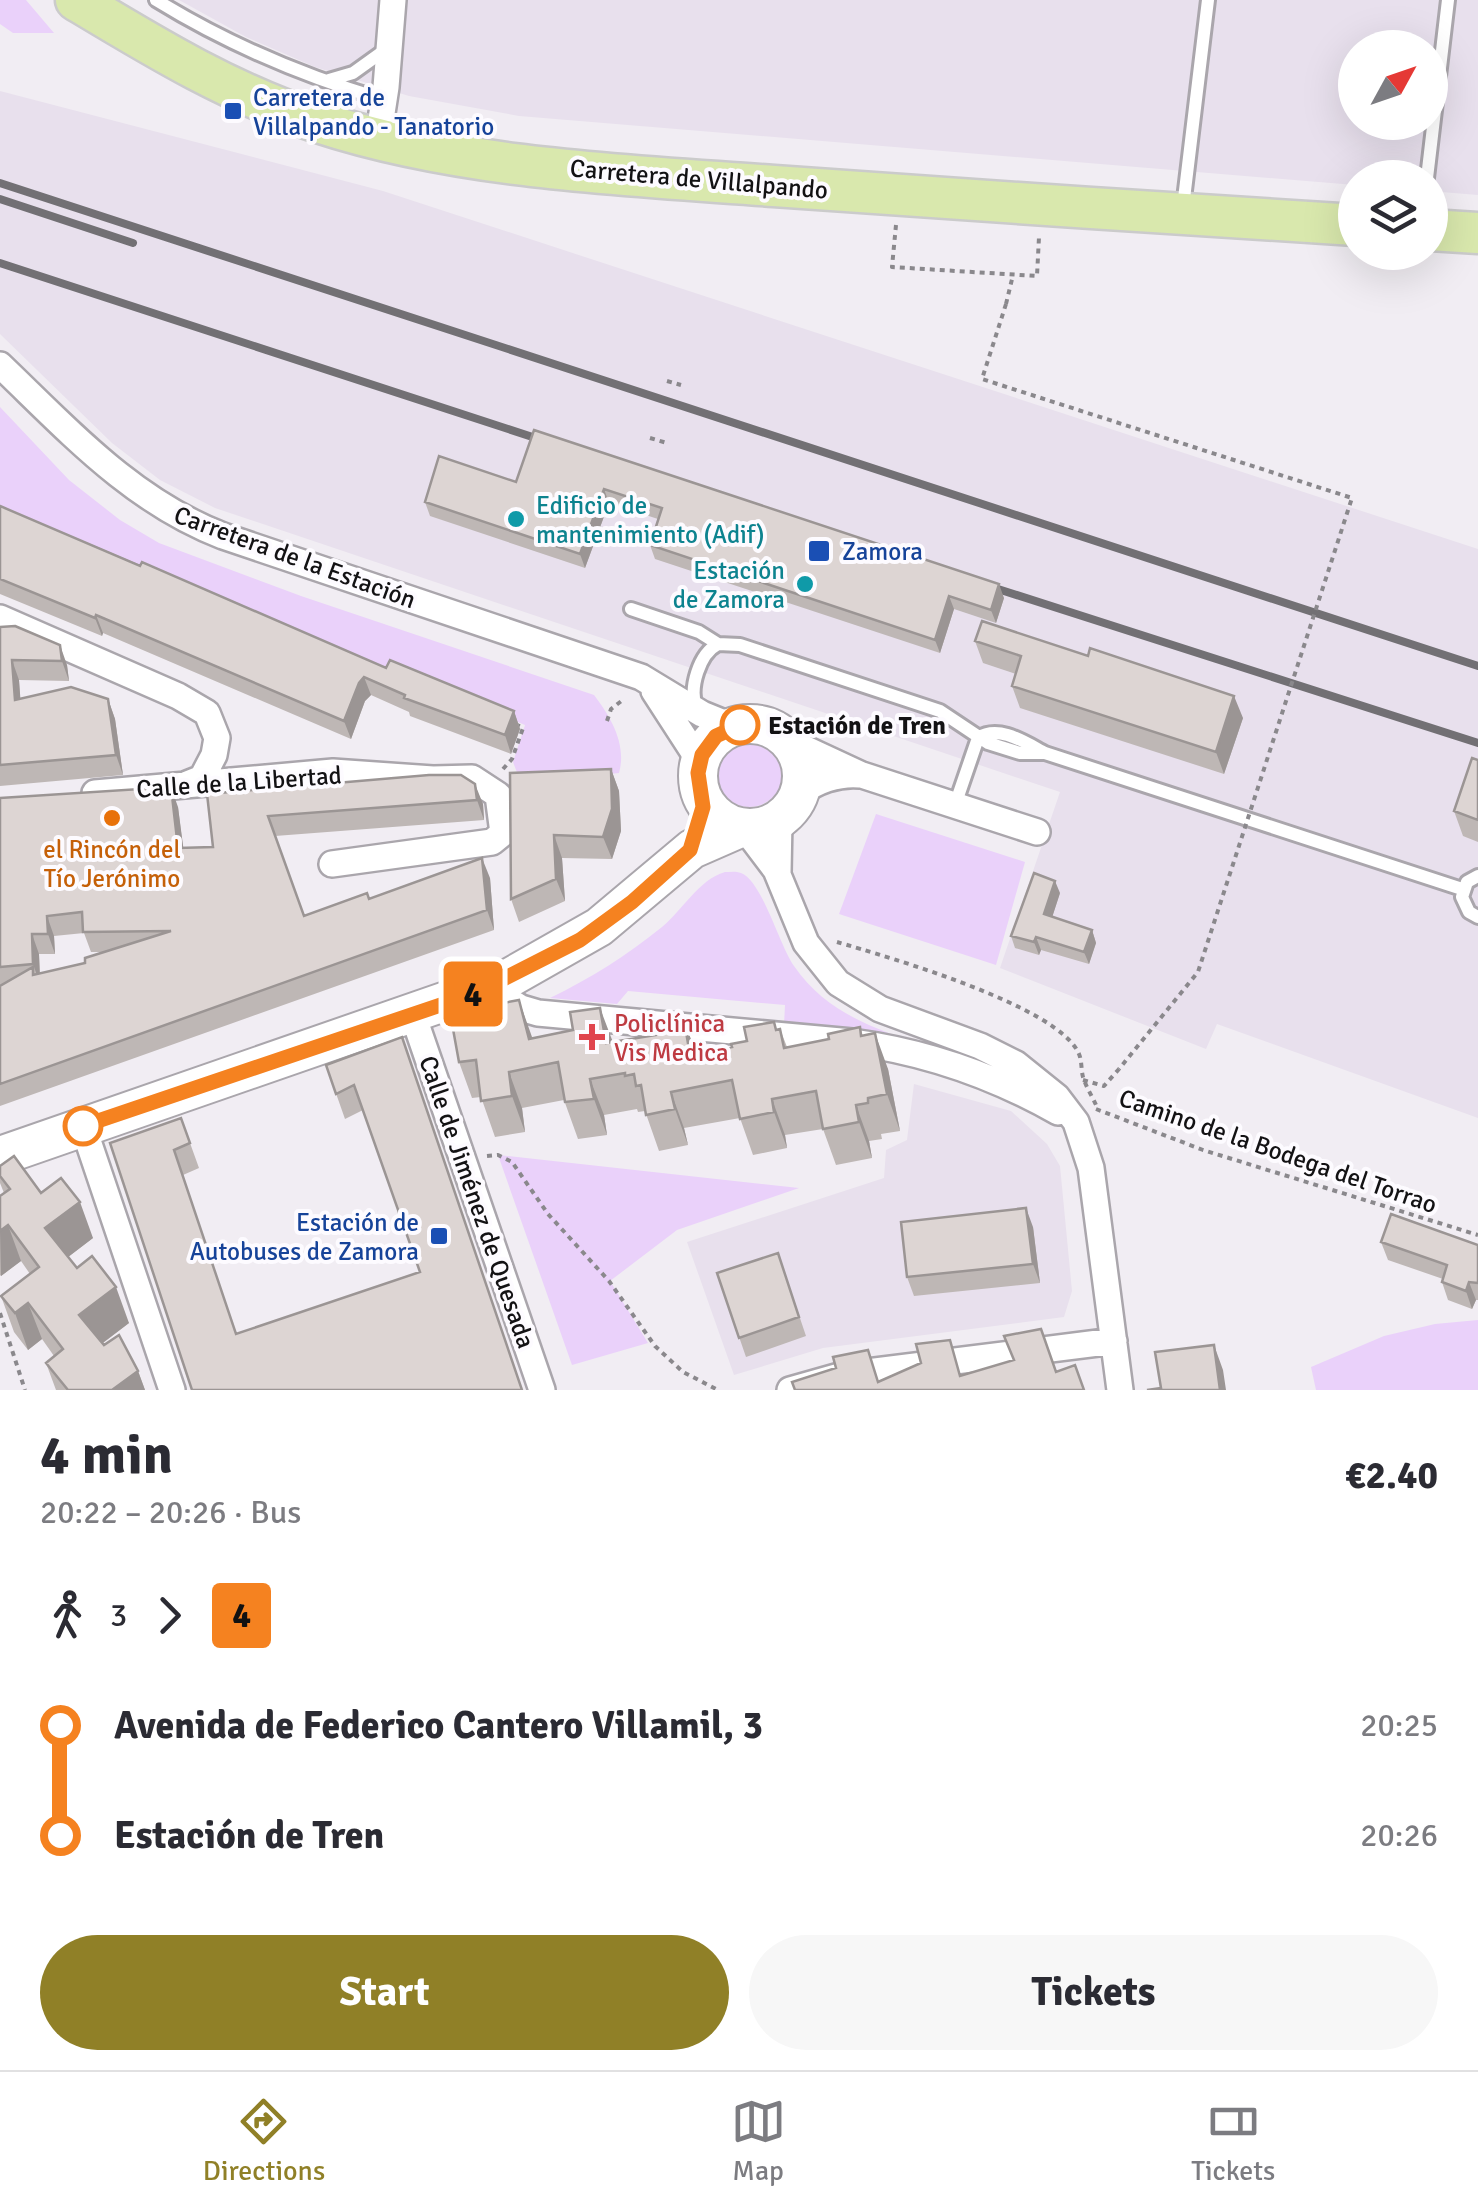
<!DOCTYPE html>
<html lang="en">
<head>
<meta charset="utf-8">
<style>
	:root { --surface:#fff; --page:#f7f7f7; --text:#2b2b33; --muted:#7c7c81; --line:#e1e1e2; --accent:#908027 }
	body { margin:0; font-family:Signika,sans-serif; background:var(--page); color:var(--text); height:100vh; display:flex; flex-direction:column; font-size:38px; white-space:nowrap }
	* { box-sizing:border-box; margin:0 }
	p { font-size:32px; color:var(--muted) }
	.icon { flex:none; width:55px; height:55px; fill:none; stroke:currentColor; stroke-width:2; stroke-linecap:round; stroke-linejoin:round }
	.map { position:relative; height:1390px; overflow:hidden }
	.panel { display:flex; flex-direction:column; background:var(--surface); flex:1 }
	.panel>* { flex:none }
	.badge { padding:0 20px; border-radius:8px; font-size:35px; line-height:65px }
	.needle { width:65px; rotate:50deg }
	.tools { position:absolute; left:1338px; top:30px; display:grid; gap:20px }
	.tools a { display:grid; place-items:center; width:110px; height:110px; border-radius:50%; background:var(--surface); box-shadow:0 10px 40px #0002; font-size:50px }
	.map>.badge { position:absolute; translate:-50% -50%; box-shadow:0 0 0 5px #fff }
	.legs { display:flex; align-items:center; gap:15px; height:110px; padding:0 40px; font-size:32px }
	.legs p { margin-inline-start:auto }
	.head { display:flex; align-items:center; justify-content:space-between; height:170px; padding:0 40px }
	h1 { font-size:55px; font-weight:800; line-height:75px }
	.button { display:flex; gap:20px; margin-top:auto; padding:20px 40px }
	.button a { flex:1; height:115px; border-radius:60px; background:var(--accent); color:#fff; font-size:40px; font-weight:800; line-height:115px; text-align:center }
	.button a+a { background:var(--page); color:var(--text) }
	ul { padding:0 40px; list-style:none }
	li { display:flex; align-items:center; gap:35px; height:110px; font-size:38px }
	li i { display:grid; place-items:center; width:15px; height:100%; margin:0 12px; background:currentColor }
	li i::after { content:''; width:25px; height:25px; margin:-12px; border:8px solid; border-radius:50%; background:var(--surface) }
	li p { margin-inline-start:auto }
	li:first-child i { background:linear-gradient(#0000 50%,currentColor 0) }
	li:last-child i { background:linear-gradient(currentColor 50%,#0000 0) }
	.menu { display:flex; justify-content:space-around; align-items:center; height:140px; border-top:2px solid var(--line); background:var(--surface); font-size:28px; color:var(--muted) }
	.menu a { display:grid; justify-items:center; gap:5px }
	.menu .active { color:var(--accent) }
	.map>svg:first-child { display:block }
</style>
</head>
<body>
<div class="map">
<svg width="1478" height="1390" viewBox="0 0 1478 1390">
	<rect width="100%" height="100%" fill="#f1edf3"/>
	<!-- built -->
	<path fill="#e8e0ed" fill-rule="evenodd" d="M179,0H1478V195L1430,191V178H1355V185L519,116L409,96L315,67L246,37ZM1355,48H1430V122H1355Z
		M0,91L383,191L1478,549V1118L1217,1024L1206,1049L1000,968L1060,792L215,508L160,480L112,443L0,334Z
		M914,1084L1011,1111L1047,1144L1060,1166L1072,1291L1064,1317L823,1348L734,1375L687,1242L884,1178L886,1150L907,1140Z"/>
	<!-- green -->
	<path fill="#ead1fa" d="M0,0H26L54,33H13L0,24Z
		M0,407L69,480L120,520L159,543L301,596L594,695C611,717 627,745 619,773L521,783L513,762L525,725L0,507Z
		M715 773a34 34 0 1 1 68 0a34 34 0 1 1-68 0Z
		M876,814L1025,862L996,965L839,914Z
		M725,872C730,872 736,871 741,873C762,881 779,944 794,966C828,1015 877,1029 931,1048L784,1025L785,1005L628,991L617,1004L550,998C591,978 626,956 662,927C683,910 698,880 725,872Z
		M498,1155L799,1188L677,1230L610,1281L648,1343L572,1365Z
		M1478,1320V1390H1316L1311,1367L1384,1336L1435,1324Z"/>
	<g fill="none" stroke-linecap="round" stroke-linejoin="round">
		<!-- lane casing -->
		<g stroke="#aaa6ac" stroke-width="18">
			<path id="lane" d="M156,0C229,45 303,76 384,100
				M329,80L353,73L385,50
				M1427,178L1448,0
				M1183,207L1208,0
				M631,609L699,632L718,644L740,645L940,711L988,743L1020,753H1043
				M696,707C689,688 699,654 718,644
				M955,805L978,738C999,724 1026,743 1045,753L1462,889
				M1478,876L1467,882L1462,897L1469,912L1478,917"/>
		</g>
		<!-- street casing -->
		<g stroke="#aaa6ac" stroke-width="30">
			<path id="street" d="M378,139L386,87L393,0
				M0,365C69,431 132,501 223,536L641,677L702,714L734,727
				M0,618L178,696L207,713L217,738L214,755L202,778L187,784
				M654,691L700,762
				M791,742L862,775L1037,832
				M95,793L333,772L433,779L472,778L498,795L503,833L492,842L332,864
				M798,795C815,781 838,773 860,775
				M745,829L776,870L806,943L838,983L880,1009L980,1046L1016,1064L1057,1097L1076,1122L1091,1168L1120,1390
				M778,873L779,820
				M489,988L521,1008L538,1013L852,1042C926,1052 993,1075 1058,1112
				M413,1015L542,1390
				M83,1126L172,1390
				M790,1390L843,1375L1114,1341"/>
		</g>
		<!-- secondary casing -->
		<g stroke="#aaa6ac" stroke-width="42">
			<path id="secondary" d="M698 776a52 52 0 1 1 104 0a52 52 0 1 1-104 0Z
				M0,1156L504,981L599,927L692,849L740,828"/>
		</g>
		<!-- primary casing -->
		<g stroke="#cbcbcb" stroke-width="45">
			<path id="primary" d="M76,0C154,47 231,94 318,122C461,169 625,175 774,186C968,200 1161,213 1355,225
				M1430,230L1478,233"/>
		</g>
		<!-- path -->
		<path stroke="#8a888c" stroke-width="4" stroke-dasharray="5 5" stroke-linecap="butt" d="M896,225L892,267L1037,276L1039,237
			M1006,304L1013,275
			M667,381L681,385
			M650,438L667,443
			M607,721L611,709L624,699
			M503,769L512,759L523,728L515,724
			M837,942C888,957 1059,1006 1079,1054C1082,1061 1081,1070 1083,1077C1086,1087 1092,1096 1096,1105
			M1083,1080L1104,1086L1119,1069
			M1096,1109L1203,1150L1478,1235
			M487,1156L498,1155L512,1162L548,1214L609,1281L655,1346L683,1372L718,1390
			M0,1313L25,1390"/>
		<!-- lane -->
		<use href="#lane" stroke="#fff" stroke-width="12"/>
		<!-- street -->
		<use href="#street" stroke="#fff" stroke-width="25"/>
		<!-- secondary -->
		<use href="#secondary" stroke="#fff" stroke-width="38"/>
		<!-- primary -->
		<use href="#primary" stroke="#d9e8ad" stroke-width="40"/>
		<!-- rail -->
		<path stroke="#727074" stroke-width="8" d="M0,183L1478,666
			M0,199L133,243
			M0,263L560,446
			M973,581L1478,743"/>
		<!-- path-bridge -->
		<path stroke="#8a888c" stroke-width="4" stroke-dasharray="5 5" stroke-linecap="butt" d="M1006,304L982,379L1352,498L1198,972L1119,1069"/>
	</g>
	<!-- wall -->
	<path fill="#beb7b5" fill-rule="evenodd" d="M534,430L1004,598L996,623L954,609L940,653L655,559L650,545L658,519L609,503L585,568L430,516L425,502L516,482Z
		M0,506L386,668L514,711L520,729L511,754L410,716L409,712L371,695L365,701L351,739L103,633L102,636L0,594Z
		M15,626L67,665L69,681L19,680L20,698L108,699L115,719L123,775L0,786V627Z
		M975,641L1243,718L1224,774L1020,708L1012,686L1016,674L983,663Z
		M1478,760V842L1463,836L1454,811Z
		M611,769L619,791L621,831L612,859L562,858L565,901L519,922L511,899L510,773Z
		M461,775L483,804L484,820L275,836L304,916L369,899L490,878L494,930L0,1106V798L178,807L183,848L213,847L207,794ZM84,933L91,952H105L85,963L40,973L39,954H55L54,936Z
		M1060,893L1052,917L1092,930L1096,943L1089,964L1041,950L1039,955L1015,948L1011,936Z
		M684,1020L696,1054L732,1047L747,1041L774,1022L777,1030L780,1029L787,1047L829,1039L860,1027L863,1036L888,1069L900,1131L881,1134L882,1139L869,1141L872,1158L836,1165L823,1129L785,1135L787,1148L753,1155L740,1118L684,1128L688,1145L659,1151L645,1111L638,1112L637,1109L604,1115L607,1135L578,1139L564,1100L522,1108L525,1132L495,1137L481,1097L472,1098L459,1062L532,1038L613,1042L656,1035Z
		M402,1037L522,1390H192L110,1143L181,1118L199,1168L183,1175L236,1334L420,1272L363,1110L345,1119L326,1065Z
		M0,1166L41,1193L93,1238L68,1257L77,1268L129,1323L103,1343L138,1371L145,1390H56L46,1363L54,1356L42,1339L28,1350L14,1332L1,1296L30,1274L21,1261L1,1276L0,1275V1196L4,1193L0,1183Z
		M1033,1227L1040,1283L914,1296L907,1277Z
		M1381,1242L1478,1245V1300H1476L1472,1309L1448,1300L1442,1282L1443,1279L1388,1260Z
		M778,1253L806,1336L746,1357L717,1273Z"/>
	<!-- shaded-wall -->
	<path fill="#9b9594" d="M604,489L609,503L585,568L580,554Z
		M999,584L1004,598L996,623L991,610Z
		M949,596L954,609L940,653L935,640Z
		M96,615L103,633L102,636L95,618Z
		M60,645L67,665L69,681L62,661Z
		M12,660L19,680L22,720L15,700Z
		M364,677L371,695L365,701L351,739L344,721L359,683Z
		M1234,696L1243,718L1224,774L1216,752Z
		M108,699L115,719L123,775L116,755Z
		M514,711L520,729L511,754L505,735Z
		M611,769L619,791L621,831L612,859L603,837Z
		M475,784L483,804L484,820L477,800Z
		M171,787L178,807L186,868L178,848Z
		M554,835L562,858L565,901L556,879Z
		M482,858L490,878L494,930L487,910Z
		M1055,881L1060,893L1049,927L1044,914Z
		M47,916L54,936L55,954L48,934Z
		M1092,930L1096,943L1089,964L1084,952Z
		M32,934L39,954L40,984L33,964Z
		M1036,937L1041,950L1039,955L1034,942Z
		M519,1000L532,1037L540,1066L529,1039Z
		M600,1008L614,1045L606,1043Z
		M684,1020L697,1056L690,1055Z
		M875,1033L888,1069L900,1131L887,1094Z
		M509,1072L522,1108L525,1132L512,1096Z
		M590,1079L604,1115L607,1135L594,1099Z
		M671,1092L684,1128L688,1145L675,1109Z
		M772,1099L785,1135L787,1148L774,1112Z
		M856,1105L869,1141L872,1158L859,1122Z
		M80,1202L93,1238L59,1264L45,1228Z
		M1026,1208L1033,1227L1040,1283L1033,1264Z
		M8,1225L21,1261L1,1276L0,1231Z
		M1469,1282L1476,1300L1472,1309L1466,1291Z
		M116,1287L129,1323L92,1351L79,1315Z
		M28,1303L42,1339L28,1350L15,1313Z
		M1214,1345L1223,1370L1226,1390H1220Z
		M138,1371L145,1390H112Z"/>
	<!-- building -->
	<path fill="#ddd5d3" stroke="#9b9594" stroke-width="2.5" d="M534,430L999,584L991,610L949,596L935,640L650,545L662,508L604,489L580,554L425,502L439,456L516,482Z
		M0,506L140,566L142,562L386,668L390,660L514,711L505,735L404,698L405,695L364,677L359,683L344,721L96,615L95,618L0,579Z
		M982,621L1088,656L1090,648L1234,696L1216,752L1012,686L1021,656L975,641Z
		M15,626L60,645L62,661L12,660L15,700L71,687L108,699L116,755L0,765V627Z
		M1472,758L1478,760V820L1454,811Z
		M611,769L612,809L603,837L554,835L556,879L511,899L510,773Z
		M429,775H461L475,784L477,800L268,816L304,916L367,893L369,899L482,858L487,910L0,1084V986L33,967V975L85,963V958L171,931L83,932L82,912L47,916L48,934H32L33,964L0,967V798L171,787L178,848L213,847L207,794Z
		M1034,873L1055,881L1044,914L1092,930L1084,952L1036,937L1034,942L1011,936Z
		M519,1000L529,1039L573,1030L570,1012L600,1008L606,1043L656,1035L655,1025L684,1020L690,1055L732,1047L731,1044L747,1041L744,1027L774,1022L776,1030L780,1029L784,1048L829,1039L828,1034L860,1027L861,1036L875,1033L887,1094L868,1098V1103L856,1105L859,1122L823,1129L816,1091L772,1099L774,1112L740,1119L732,1080L671,1092L675,1109L646,1115L641,1085L636,1086L634,1074L625,1076V1073L590,1079L594,1099L565,1102L558,1062L509,1072L512,1096L481,1101L476,1060L459,1062L453,1029L487,1023V1006Z
		M402,1037L522,1390H192L110,1143L181,1118L190,1143L174,1150L236,1334L420,1272L354,1085L336,1094L326,1065Z
		M14,1156L41,1193L61,1178L80,1202L45,1228L77,1268L92,1256L116,1287L79,1315L104,1345L119,1335L138,1371L112,1390H68L46,1363L63,1349L28,1303L15,1313L1,1296L39,1267L8,1225L0,1231V1196L10,1189L0,1176V1166Z
		M1026,1208L1033,1264L907,1277L901,1222Z
		M1391,1214L1478,1245V1283L1469,1282L1466,1291L1442,1282L1447,1265L1381,1242Z
		M778,1253L799,1317L739,1338L717,1273Z
		M1041,1329L1056,1372L1075,1365L1084,1390H795L792,1382L836,1368L833,1357L868,1350L878,1382L921,1363L916,1344L950,1340L960,1376L1014,1360L1004,1336Z
		M1214,1345L1220,1390H1147L1161,1388L1155,1352Z"/>
	<g fill="none" stroke-linecap="round" stroke-linejoin="round">
		<!-- line-1 casing -->
		<g stroke="#fff" stroke-width="22">
			<path id="line-1" d="M83,1126L476,993L580,940L632,902L690,850L703,807L698,773L702,755L716,736L740,725"/>
		</g>
		<!-- line-1 -->
		<use href="#line-1" stroke="#f58220" stroke-width="15"/>
	</g>
	<!-- markers -->
	<g fill="#1a4fb4" stroke="#fdfbff" stroke-width="4">
		<rect x="223" y="101" width="20" height="20" rx="5"/>
		<rect x="807" y="539" width="24" height="24" rx="5"/>
		<rect x="429" y="1226" width="20" height="20" rx="5"/>
	</g>
	<g fill="#0f9aa8" stroke="#fdfbff" stroke-width="4">
		<circle cx="516" cy="519" r="10"/>
		<circle cx="805" cy="584" r="10"/>
	</g>
	<g fill="#fff" stroke="#f58220" stroke-width="5">
		<circle cx="740" cy="725" r="18"/>
		<circle cx="83" cy="1126" r="18"/>
	</g>
	<circle fill="#e8710a" stroke="#fdfbff" stroke-width="4" cx="112" cy="818" r="10"/>
	<path fill="#e0444e" stroke="#fdfbff" stroke-width="4" d="M587 1022h10v10h10v10h-10v10h-10v-10h-10v-10h10z"/>
	<g text-anchor="middle" dominant-baseline="central" stroke-width="8" stroke-linejoin="round" paint-order="stroke">
		<!-- transit labels -->
		<g font-size="25" fill="#164399" stroke="#fdfbff" text-anchor="start">
			<text x="253" y="97">Carretera de<tspan x="253" dy="29">Villalpando - Tanatorio</tspan></text>
			<text x="842" y="551">Zamora</text>
			<text x="419" y="1222" text-anchor="end">Estación de<tspan x="419" dy="29">Autobuses de Zamora</tspan></text>
		</g>
		<!-- street labels -->
		<g font-size="25" fill="#131214" stroke="#fdfbff">
			<text transform="translate(699 179) rotate(5)">Carretera de Villalpando</text>
			<text transform="translate(295 557) rotate(20)">Carretera de la Estación</text>
			<text transform="translate(239 782) rotate(-4)">Calle de la Libertad</text>
			<text transform="translate(1278 1151) rotate(19)">Camino de la Bodega del Torrao</text>
			<text transform="translate(477 1202) rotate(71)">Calle de Jiménez de Quesada</text>
		</g>
		<!-- culture labels -->
		<g font-size="25" fill="#0d838f" stroke="#fdfbff" text-anchor="start">
			<text x="536" y="505">Edificio de<tspan x="536" dy="29">mantenimiento (Adif)</tspan></text>
			<text x="785" y="570" text-anchor="end">Estación<tspan x="785" dy="29">de Zamora</tspan></text>
		</g>
		<!-- stop labels -->
		<g font-size="25" font-weight="bold" fill="#131214" stroke="#fdfbff" text-anchor="start">
			<text x="768" y="725">Estación de Tren</text>
		</g>
		<!-- food labels -->
		<g font-size="25" fill="#c56008" stroke="#fdfbff">
			<text x="112" y="849">el Rincón del<tspan x="112" dy="29">Tío Jerónimo</tspan></text>
		</g>
		<!-- health labels -->
		<g font-size="25" fill="#be3a42" stroke="#fdfbff" text-anchor="start">
			<text x="614" y="1023">Policlínica<tspan x="614" dy="29">Vis Medica</tspan></text>
		</g>
	</g>
</svg>
<div class="tools">
<a><svg class="needle" viewBox="-14 -14 28 28"><path d="M0-13l5 13h-10z" fill="#e53935"/><path d="M0 13l5-13h-10z" fill="#7c7c81"/></svg></a>
<a><svg class="icon" aria-label="layers" viewBox="0 0 24 24"><path d="M12 4l9 5-9 5-9-5zM3 14l9 5 9-5"/></svg></a>
</div>
<b class="badge" style="left:473px;top:994px;background:#f58220;color:#111">4</b>
</div>
<section class="panel">
<div class="head"><div><h1>4 min</h1><p>20:22 – 20:26 · Bus</p></div><b>€2.40</b></div>
<div class="legs"><svg class="icon" aria-label="walk" viewBox="0 0 24 24"><circle cx="13" cy="4" r="2"/><path d="M13 8l-2 6 4 7M11 14l-3 7M7 12l3-4h3l4 4"/></svg>3<svg class="icon" aria-label="forward" viewBox="0 0 24 24"><path d="M9 5l7 7-7 7"/></svg><b class="badge" style="background:#f58220;color:#111">4</b></div>
<ul>
<li><i style="color:#f58220"></i><b>Avenida de Federico Cantero Villamil, 3</b><p>20:25</p></li>
<li><i style="color:#f58220"></i><b>Estación de Tren</b><p>20:26</p></li>
</ul>
<div class="button"><a>Start</a><a>Tickets</a></div>
</section>
<nav class="menu">
<a class="active"><svg class="icon" aria-label="directions" viewBox="0 0 24 24"><path d="M12 3l9 9-9 9-9-9zM9 14v-3h6M13 9l2 2-2 2"/></svg>Directions</a>
<a><svg class="icon" aria-label="map" viewBox="0 0 24 24"><path d="M3 6l6-2 6 2 6-2v14l-6 2-6-2-6 2zM9 4v14M15 6v14"/></svg>Map</a>
<a><svg class="icon" aria-label="tickets" viewBox="0 0 24 24"><path d="M3 7h18v10H3zM15 7v10"/></svg>Tickets</a>
</nav>
</body>
</html>
